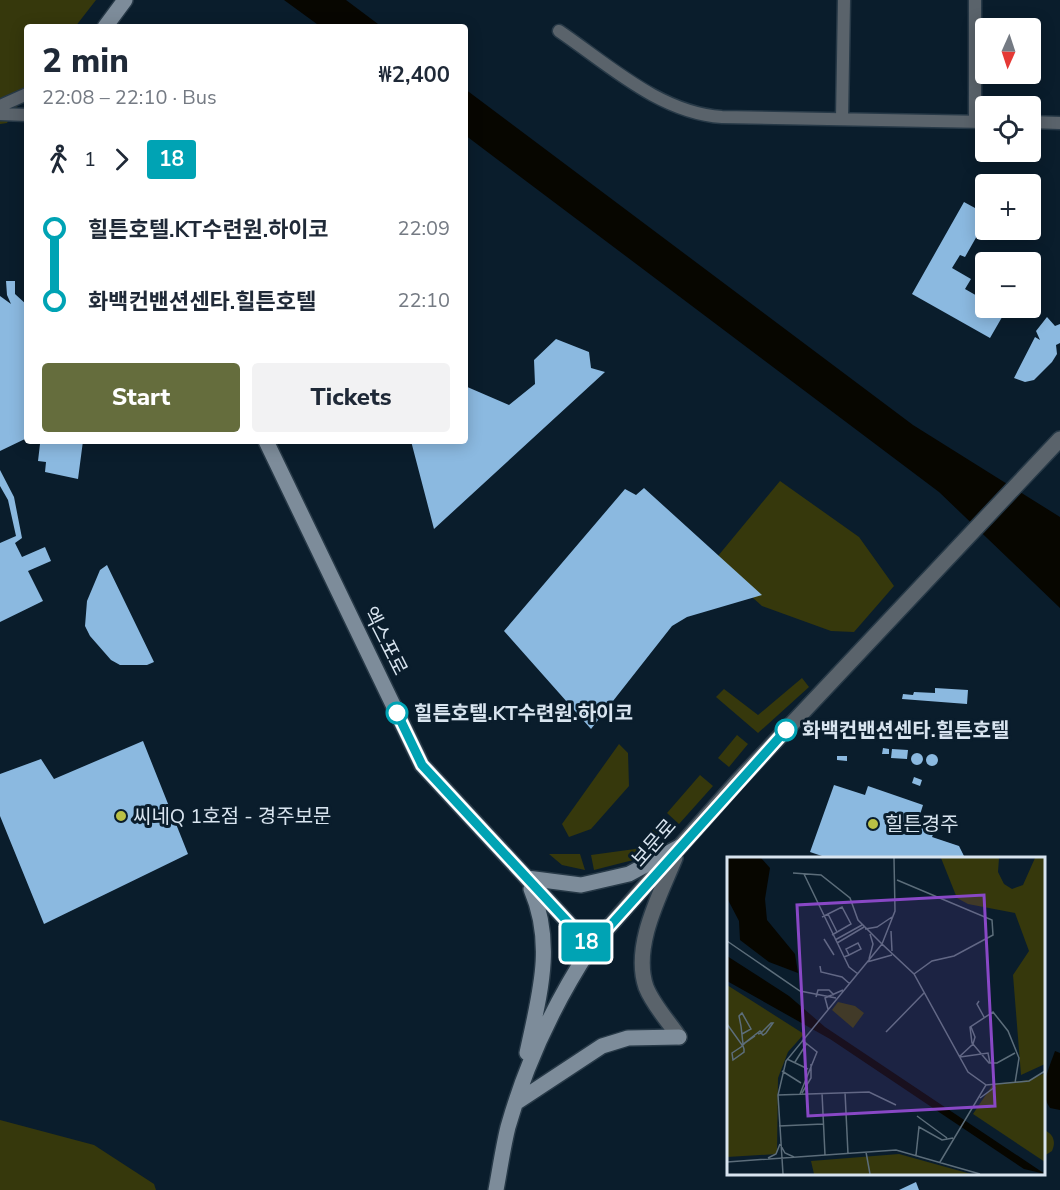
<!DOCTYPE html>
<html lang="en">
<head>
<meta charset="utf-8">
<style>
	:root { --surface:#fff; --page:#f2f2f3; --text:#1f2937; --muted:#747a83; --accent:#656d3d }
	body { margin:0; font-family:"Nunito Sans","Noto Sans KR",sans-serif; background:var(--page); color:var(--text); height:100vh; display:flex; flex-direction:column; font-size:22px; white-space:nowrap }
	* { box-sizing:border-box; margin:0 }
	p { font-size:20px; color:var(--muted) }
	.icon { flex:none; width:33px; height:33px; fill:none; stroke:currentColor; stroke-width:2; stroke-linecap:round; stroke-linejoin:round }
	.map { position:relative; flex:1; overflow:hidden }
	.side { position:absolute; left:24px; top:24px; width:444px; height:420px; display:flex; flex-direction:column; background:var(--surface); border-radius:6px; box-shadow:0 3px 15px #0003 }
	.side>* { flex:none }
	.badge { padding:0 12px; border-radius:4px; font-size:21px; line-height:39px }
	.needle { width:39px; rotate:183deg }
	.controls { position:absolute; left:975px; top:18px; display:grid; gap:12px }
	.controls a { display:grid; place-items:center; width:66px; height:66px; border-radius:6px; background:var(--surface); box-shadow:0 3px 15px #0003; font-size:30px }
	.map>.badge { position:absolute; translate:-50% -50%; box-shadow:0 0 0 3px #fff }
	.legs { display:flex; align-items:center; gap:9px; height:66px; padding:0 18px; font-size:20px }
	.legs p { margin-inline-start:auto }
	.headline { display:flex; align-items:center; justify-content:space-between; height:102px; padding:0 18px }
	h1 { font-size:33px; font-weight:800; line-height:45px }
	.primary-button { display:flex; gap:12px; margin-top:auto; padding:12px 18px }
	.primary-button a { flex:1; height:69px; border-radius:6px; background:var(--accent); color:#fff; font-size:24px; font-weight:800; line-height:69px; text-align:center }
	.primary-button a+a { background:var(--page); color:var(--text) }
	ul { padding:0 18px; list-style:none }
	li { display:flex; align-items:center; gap:21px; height:72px; font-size:22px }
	li i { display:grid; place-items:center; width:9px; height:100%; margin:0 8px; background:currentColor }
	li i::after { content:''; width:15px; height:15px; margin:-8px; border:4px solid; border-radius:50%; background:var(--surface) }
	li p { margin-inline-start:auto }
	li:first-child i { background:linear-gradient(#0000 50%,currentColor 0) }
	li:last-child i { background:linear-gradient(currentColor 50%,#0000 0) }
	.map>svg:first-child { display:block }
</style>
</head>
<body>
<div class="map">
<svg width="1060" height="1190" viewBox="0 0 1060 1190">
	<rect width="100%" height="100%" fill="#0a1d2c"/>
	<!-- green -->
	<path fill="#36380c" d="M0,0H96L75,27H27V91L7,123L0,124Z
		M780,481L859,537L894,586L854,632L831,631L762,606L713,562Z
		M802,678L809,687L758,733L716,697L724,689L758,715Z
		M737,735L748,744L729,767L718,758Z
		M619,744L628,753L629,786L591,829L569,837L562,824Z
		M700,775L713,786L679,824L667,813Z
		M657,825L669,835L645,857L594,870L591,855L635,849Z
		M549,854H580L585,870L562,865Z
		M0,1120L94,1145L154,1184L156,1190H0Z
		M1044,1130C1054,1134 1056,1142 1052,1151L1044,1156Z"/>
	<!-- water -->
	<path fill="#070600" d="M284,0H346L382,27H321Z
		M465,89L913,425L1060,517V608L939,492L465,135Z
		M1055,1051L1060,1053V1110L1050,1108C1038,1090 1048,1071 1055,1051Z"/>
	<!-- building -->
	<path fill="#8bb9e0" d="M964,202L986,214V220L965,257L960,255L952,268L971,279L965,289L986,301V308H997L1005,312L990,338L912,294Z
		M6,281H15V294L27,305V316L24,315L27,318V438L0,451V296L11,304L7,295Z
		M1047,317L1055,326L1060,324V343L1056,345L1057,354L1052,362L1034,380L1025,382L1014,378L1035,337L1040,340L1036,331Z
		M556,339L589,352L591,368L605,372L434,529L411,441H465V386L509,405L535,384L534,360Z
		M32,441H83L78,479L45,472L46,462L38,461L40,444Z
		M0,470L14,497L22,538L15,543L22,557L45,547L51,561L28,571L43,601L0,622V543L16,536L8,500L0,486Z
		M644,488L762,595L687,617L672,626L591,729L504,631L625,489L636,495Z
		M107,565L154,662L147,665H120L111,660L90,636L85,626L87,601L100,570Z
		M935,688L968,690L967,704L902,699L903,694L913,695L914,692L935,693Z
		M143,741L188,854L44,924L0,816V774L41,759L54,779Z
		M883,748L889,749V754H882Z
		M892,749L908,750L907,759L891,758Z
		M911 759a6 6 0 1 1 12 0a6 6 0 1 1-12 0Z
		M926 760a6 6 0 1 1 12 0a6 6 0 1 1-12 0Z
		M837,756H847V761L837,760Z
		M914,777L922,780L920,786L912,783Z
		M834,785L865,795L868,786L923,805L918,821L936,827L932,837L959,846L965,858H828L810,852Z
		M916,1182L919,1190H899Z"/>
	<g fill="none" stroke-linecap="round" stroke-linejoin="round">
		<!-- minor casing -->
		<g stroke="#273947" stroke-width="15">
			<path id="minor" d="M559,31C609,65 660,113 722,117L986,122
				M0,106L27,94
				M0,114L27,115
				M842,119L844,0
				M975,121V0
				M1030,122L1060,123"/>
		</g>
		<!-- tertiary casing -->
		<g stroke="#273947" stroke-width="18">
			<path id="tertiary" d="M675,858C660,895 632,946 646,987C653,1005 669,1022 679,1037
				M591,947L737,782L1060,439"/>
		</g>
		<!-- secondary casing -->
		<g stroke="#273947" stroke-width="18">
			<path id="secondary" d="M105,27L125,0
				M266,441L422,765L591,947C555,1002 526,1063 508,1127C503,1147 500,1169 496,1190
				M527,878L581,885L629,874L679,847
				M527,1053C539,996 555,945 531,889
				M517,1102L602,1046L628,1038L679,1037"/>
		</g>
		<!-- minor -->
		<use href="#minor" stroke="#5a636b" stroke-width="12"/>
		<!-- tertiary -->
		<use href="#tertiary" stroke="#5a636b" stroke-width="15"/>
		<!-- secondary -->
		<use href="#secondary" stroke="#7d8c9a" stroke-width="15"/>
	</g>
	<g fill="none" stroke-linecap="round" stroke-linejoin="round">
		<!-- line-1 casing -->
		<g stroke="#fff" stroke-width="14">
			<path id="line-1" d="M397,713L422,765L591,947L786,730"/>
		</g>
		<!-- line-1 -->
		<use href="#line-1" stroke="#00a3b4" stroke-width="9"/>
	</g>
	<!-- markers -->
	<g fill="#fff" stroke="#00a3b4" stroke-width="3">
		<circle cx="397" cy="713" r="10"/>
		<circle cx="786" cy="730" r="10"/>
	</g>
	<g fill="#bac045" stroke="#0a1d2c" stroke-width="2">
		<circle cx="121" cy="816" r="6"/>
		<circle cx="873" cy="824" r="6"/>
	</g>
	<g text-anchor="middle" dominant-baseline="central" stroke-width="6" stroke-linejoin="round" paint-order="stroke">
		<!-- street labels -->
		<g font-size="20" fill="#d8e4ef" stroke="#0a1d2c">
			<text transform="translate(385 641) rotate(63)">엑스포로</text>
			<text transform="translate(654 843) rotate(-49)">보문로</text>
		</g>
		<!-- stop labels -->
		<g font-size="20" font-weight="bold" fill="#d8e4ef" stroke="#0a1d2c" text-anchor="start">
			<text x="414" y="713">힐튼호텔.KT수련원.하이코</text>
			<text x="802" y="730">화백컨밴션센타.힐튼호텔</text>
		</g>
		<!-- poi labels -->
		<g font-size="20" fill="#d8e4ef" stroke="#0a1d2c" text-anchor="start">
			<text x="133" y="816">씨네Q 1호점 - 경주보문</text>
			<text x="885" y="824">힐튼경주</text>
		</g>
	</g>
	<!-- overview -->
	<g transform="translate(727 857)">
		<rect width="318" height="318" fill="#0a1d2c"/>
		<path d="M214,1H272L271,15L277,27L285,32L296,28L308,1H318V207L294,218L286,118L302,94L288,56L241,47L230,41ZM0,128L77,177L61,195L51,221L50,297L0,300ZM111,145L128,149L137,156L126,171L105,153ZM318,216V305L246,257L266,227L302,223ZM172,297L244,317H87L84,304Z" fill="#36380c"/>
		<path d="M0,1H34L43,11L38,42L40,63L68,97L71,116L42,105L13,83L12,64L0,41ZM0,99L62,139L98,170L318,317L297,312L103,182L0,124Z" fill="#070600"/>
		<path fill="none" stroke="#5c6d7a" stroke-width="1.5" d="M167,1L168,54L155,87L187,117L241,215L259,228L213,305M77,17L122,110L131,117M170,23L265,63L266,78L227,99L205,104L187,117M101,57L110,75M95,60L115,50L124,67L105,78M138,72L150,70L165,60M164,74L165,94M97,82L107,98M108,83L135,68M0,84L73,134L109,141M110,86L137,70M117,100L122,98L134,92L131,86L119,92L122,98M142,102L146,87L143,77M140,105L165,98M93,109L94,115L115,120L123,127M89,140L91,133H102L107,138M252,144L250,147L257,160M101,152L98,141L116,133M0,167L15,188L33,174L34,175L35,177L36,178L39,176L46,166H44L34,176L31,177M159,175L197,136M15,177L24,172L15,156L12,159L14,169L16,187V189L17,192V195L6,203L5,196L14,190L18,186L28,179M288,196L270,206H262L245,186L243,170L266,155L281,174L292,201L288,226M232,200L246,187L248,180L244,170M233,200L261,196L263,206M60,202L81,212M68,205L80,186M55,214L74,226M259,228L302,224L318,214M118,235L121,297M75,236L84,221V207M95,236L98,298M73,237L90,195L75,183M51,238L142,235L169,248M253,241L268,230M190,259L220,281M52,269L96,267M53,287L58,296L67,300M139,295L143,317M189,298L192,270L215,283L226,281M41,301L49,297L53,287M0,305L169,293L253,317M56,317L51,238L59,204L155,87L131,63L123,41L94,18L66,16"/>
		<path fill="#8948c6" fill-opacity="0.15" stroke="#8948c6" stroke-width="3" d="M257,38L268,249L81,259L70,48Z"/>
		<rect width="318" height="318" fill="none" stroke="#d8e4ef" stroke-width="3"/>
	</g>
</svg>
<div class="controls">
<a><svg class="needle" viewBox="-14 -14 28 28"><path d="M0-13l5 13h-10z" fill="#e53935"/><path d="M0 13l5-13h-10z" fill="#747a83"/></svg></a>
<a><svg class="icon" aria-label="locate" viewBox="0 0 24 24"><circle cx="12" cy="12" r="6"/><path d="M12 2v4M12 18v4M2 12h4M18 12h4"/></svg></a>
<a>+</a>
<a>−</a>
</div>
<b class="badge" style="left:586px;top:942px;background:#00a3b4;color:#fff">18</b>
<section class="side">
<div class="headline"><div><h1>2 min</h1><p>22:08 – 22:10 · Bus</p></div><b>₩2,400</b></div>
<div class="legs"><svg class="icon" aria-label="walk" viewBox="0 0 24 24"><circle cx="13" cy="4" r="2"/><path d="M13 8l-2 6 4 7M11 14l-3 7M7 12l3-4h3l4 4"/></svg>1<svg class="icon" aria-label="forward" viewBox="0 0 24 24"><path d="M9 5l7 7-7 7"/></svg><b class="badge" style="background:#00a3b4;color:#fff">18</b></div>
<ul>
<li><i style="color:#00a3b4"></i><b>힐튼호텔.KT수련원.하이코</b><p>22:09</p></li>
<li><i style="color:#00a3b4"></i><b>화백컨밴션센타.힐튼호텔</b><p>22:10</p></li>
</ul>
<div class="primary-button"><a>Start</a><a>Tickets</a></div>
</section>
</div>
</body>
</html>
